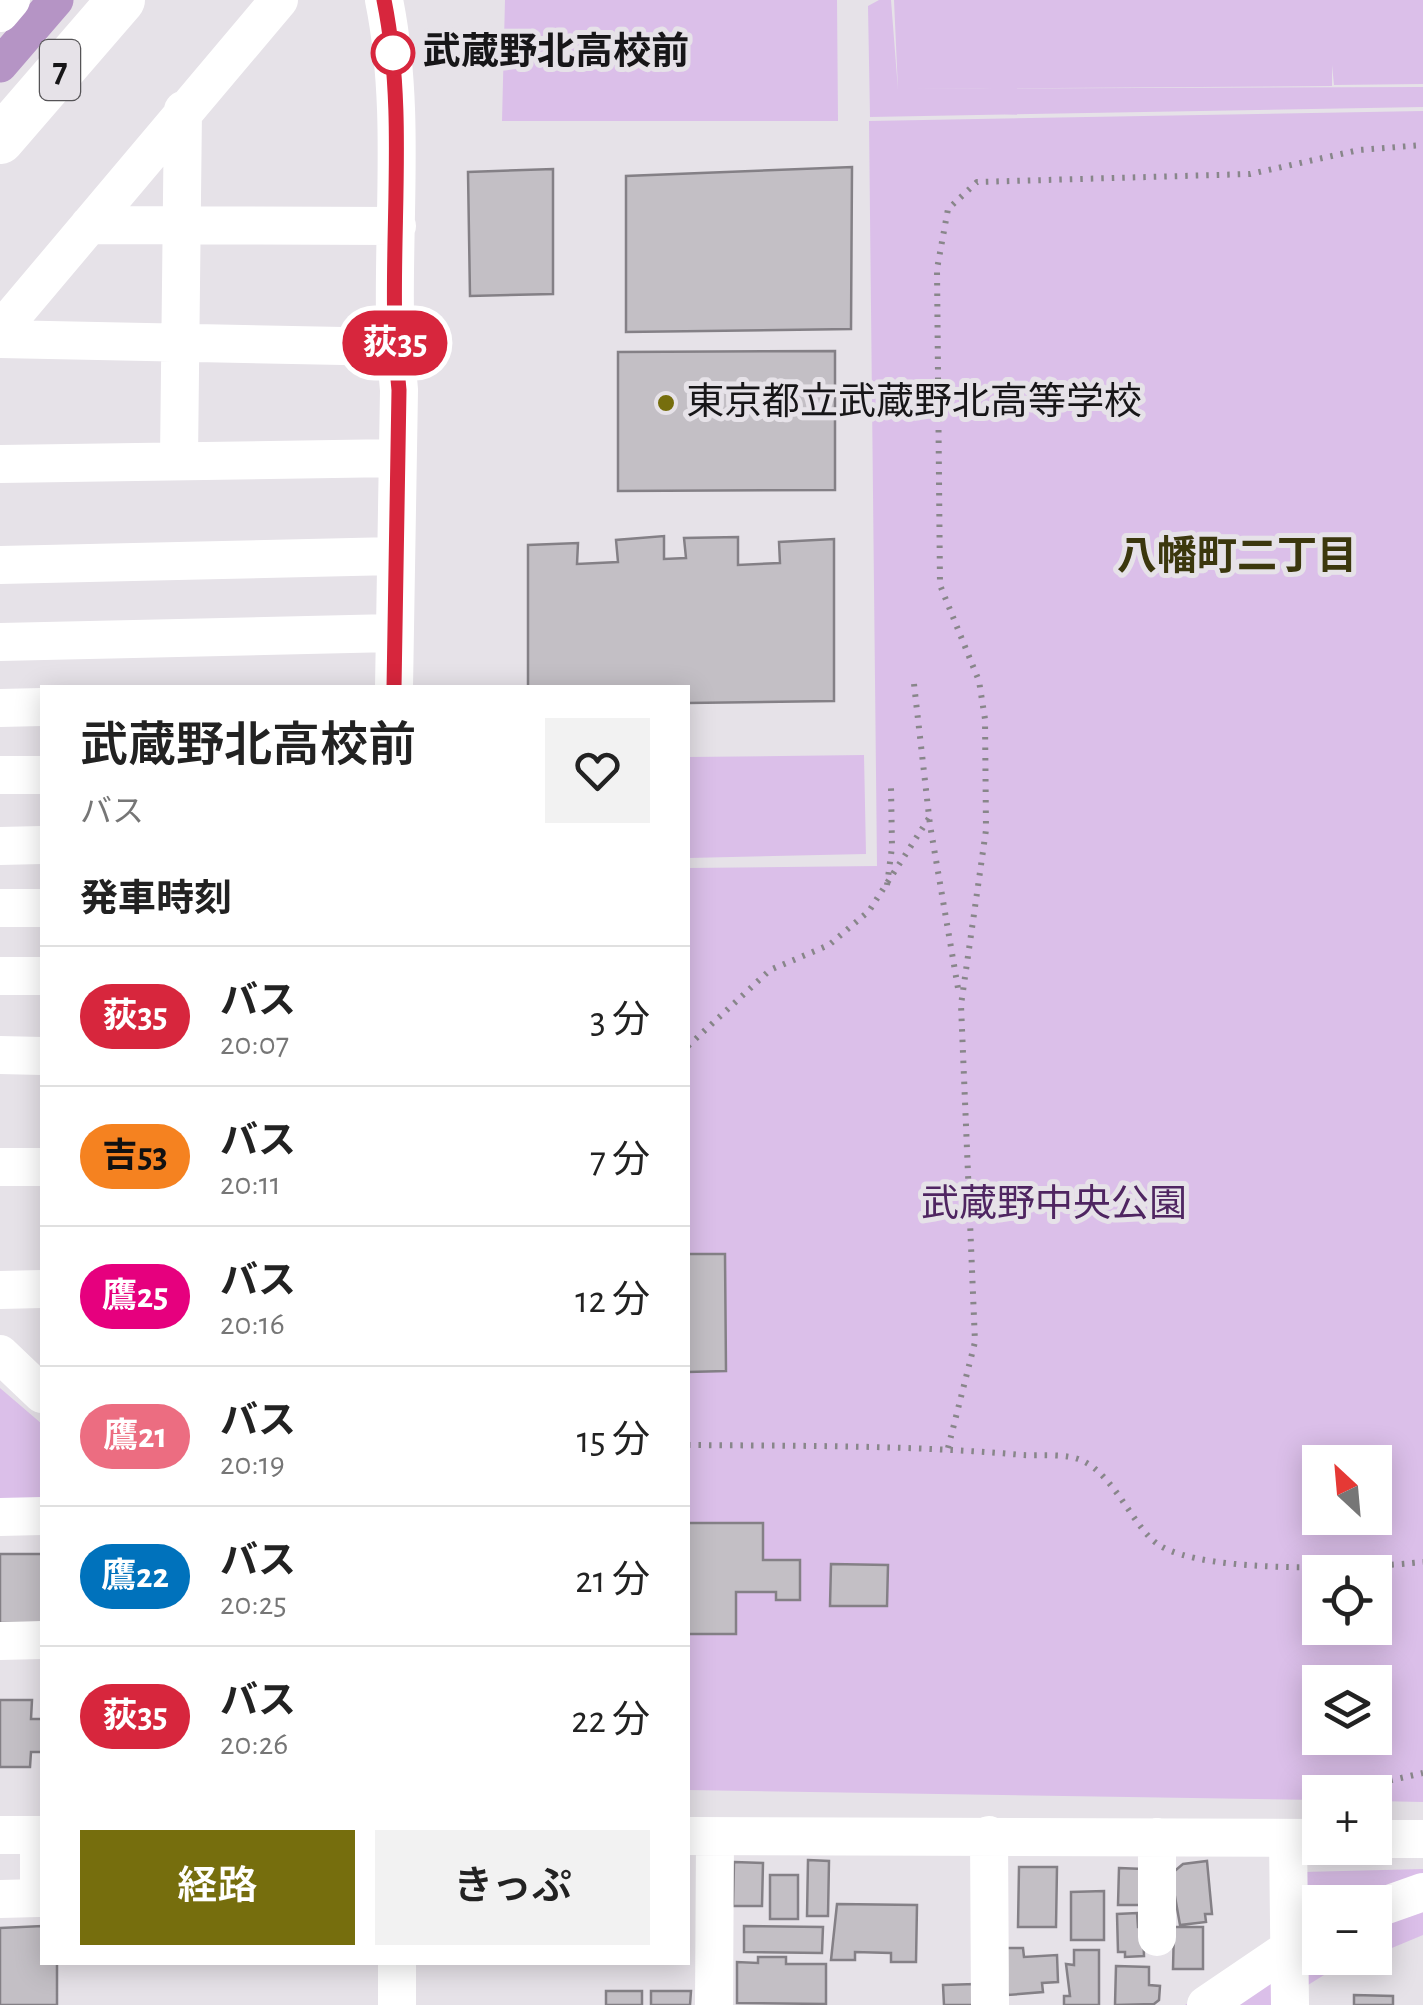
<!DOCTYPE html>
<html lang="ja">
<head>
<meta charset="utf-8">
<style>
	:root { --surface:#fff; --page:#f2f2f2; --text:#222; --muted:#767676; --line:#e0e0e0; --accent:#766e0d }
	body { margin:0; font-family:"Alegreya Sans","Noto Sans JP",sans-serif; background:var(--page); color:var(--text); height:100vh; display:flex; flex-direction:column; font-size:38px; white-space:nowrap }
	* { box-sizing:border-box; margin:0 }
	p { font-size:32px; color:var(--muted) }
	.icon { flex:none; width:55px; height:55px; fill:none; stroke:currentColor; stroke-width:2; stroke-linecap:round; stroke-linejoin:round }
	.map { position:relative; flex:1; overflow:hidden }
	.drawer { position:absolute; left:40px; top:685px; width:650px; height:1280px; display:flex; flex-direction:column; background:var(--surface); border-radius:0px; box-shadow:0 5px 25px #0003 }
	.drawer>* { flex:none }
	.badge { padding:0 20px; border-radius:32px; font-size:35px; line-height:65px }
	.needle { width:65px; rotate:334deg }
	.buttons { position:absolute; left:1302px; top:1445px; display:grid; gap:20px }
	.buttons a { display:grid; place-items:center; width:90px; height:90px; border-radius:0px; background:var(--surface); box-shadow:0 5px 25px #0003; font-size:50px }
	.map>.badge { position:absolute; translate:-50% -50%; box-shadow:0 0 0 5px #fff }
	h2 { padding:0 40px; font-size:38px; line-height:90px }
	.round { display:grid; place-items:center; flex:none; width:105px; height:105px; border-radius:0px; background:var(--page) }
	.headline { display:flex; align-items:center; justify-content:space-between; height:170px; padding:0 40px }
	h1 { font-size:48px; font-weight:600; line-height:75px }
	.cta { display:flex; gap:20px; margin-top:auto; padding:20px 40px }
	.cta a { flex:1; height:115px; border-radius:0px; background:var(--accent); color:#fff; font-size:40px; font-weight:600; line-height:115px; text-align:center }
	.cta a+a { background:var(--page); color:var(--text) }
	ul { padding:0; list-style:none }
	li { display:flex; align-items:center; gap:30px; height:140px; padding:0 40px; border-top:2px solid var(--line) }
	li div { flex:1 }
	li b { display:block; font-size:38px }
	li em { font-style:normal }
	li .badge { min-width:110px; font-weight:700; text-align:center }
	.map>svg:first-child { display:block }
</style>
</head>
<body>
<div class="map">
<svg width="1423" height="2005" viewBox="0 0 1423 2005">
	<rect width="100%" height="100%" fill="#e6e2e8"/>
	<!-- green -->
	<path fill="#dbbfe9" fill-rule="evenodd" d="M505,0H837L838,121H502Z
		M879,0H891L898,90L894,0H1423V84L1334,85L1332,65V86L900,89L1423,87V107L870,117L868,6Z
		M1423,111V1802L1375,1801V1792H1320V1800L688,1790V868L877,866L869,121ZM1320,1462H1375V1518H1320ZM1320,1572H1375V1628H1320ZM1320,1682H1375V1738H1320Z
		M864,755L866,854L688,858V757Z
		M0,1388L42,1424V1508H0Z
		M1423,1869V1935L1375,1955V1902H1320V1958H1368L1324,1975L1276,2005H1185L1302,1932L1303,1872Z"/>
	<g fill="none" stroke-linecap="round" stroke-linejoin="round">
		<!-- canal -->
		<path stroke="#b594c5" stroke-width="35" d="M0,65L56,0"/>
	</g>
	<!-- building -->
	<path fill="#c3bfc5" stroke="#848086" stroke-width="2.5" d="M852,167L851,329L626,332V176Z
		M553,169V294L470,296L468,172Z
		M835,351V490L618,491V352Z
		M664,536V559L686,558L684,538L738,537V565L780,563L779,542L834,539V701L688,703V688H528V545L578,543L577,564L618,562L616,540Z
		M688,1254H725L726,1371L688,1372Z
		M688,1523H763V1560H800V1600H776V1592H736V1634H688Z
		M0,1554H42V1623H0Z
		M831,1564L888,1565L887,1606H830Z
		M0,1700H32L31,1719H42V1711V1759V1752H31L30,1767H0Z
		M808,1860L829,1861L828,1916H807Z
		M1207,1861L1212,1914H1205L1206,1922L1180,1925L1171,1874L1183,1864Z
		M734,1862L763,1863L762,1906H733Z
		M1019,1867H1057L1056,1927H1018Z
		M1119,1868L1143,1869L1141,1905H1118Z
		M770,1875H798V1919H770Z
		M1104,1891V1940H1071V1892Z
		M837,1904L917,1905L916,1962H891V1953L855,1952V1960H831Z
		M1137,1913L1138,1927H1143L1144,1956L1125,1957V1952H1118L1117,1914Z
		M42,1926V1962H57V2005H0V1928Z
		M744,1926L823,1927L822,1953L744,1952Z
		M1174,1927H1203V1969H1173Z
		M1005,1948H1023L1024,1957L1057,1955L1058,1982L1042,1983L1043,1992L1008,1995Z
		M1074,1950H1099V2005H1064V1996H1070L1066,1964L1074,1965Z
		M758,1957H786V1964H826V2004L737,2003V1962L758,1963Z
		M1116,1966L1149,1967V1985L1160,1986L1159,2000L1154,2004L1115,2005Z
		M975,1984L976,2005H944L943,1985Z
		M606,1991H642V2005H606Z
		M651,1991H691L690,2005H651Z
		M1354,1995L1393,1996V2005H1354Z"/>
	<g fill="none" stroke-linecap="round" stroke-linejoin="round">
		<!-- path -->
		<path stroke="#88868a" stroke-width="6" stroke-dasharray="2.5 8" stroke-linecap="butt" d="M914,684L930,825L959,994
			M887,885L892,847L891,787
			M688,1046L770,970L829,945L869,911L929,818
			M688,1445C799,1446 911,1445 1023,1455C1039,1456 1068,1453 1083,1461C1116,1477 1134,1529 1159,1545C1206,1575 1367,1568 1423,1562
			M948,1448L975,1342L961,1005L986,830L985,719L979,681L940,585L937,269L948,209L977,182L1250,174L1359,150L1423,145
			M1339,1792L1423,1773"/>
		<!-- minor -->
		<path stroke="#fff" stroke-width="38" d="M384,0C410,128 386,261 399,390L394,688
			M0,13L11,0
			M89,225L397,226
			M0,331L279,0
			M0,339L394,347
			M179,459L183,110
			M0,464L397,458
			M0,565L395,556
			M0,642L393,633
			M0,708L42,707
			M0,775H42
			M0,846L42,845
			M0,908H42
			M0,976H42
			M0,1055L42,1056
			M0,1167H42
			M0,1290L42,1289
			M0,1354L42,1394
			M0,1517L42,1516
			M0,1641L42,1640
			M0,1835H42
			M989,1835L990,2005
			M688,1836L1320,1838
			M1157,1837V1937
			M1288,1838L1290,2005
			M1375,1839H1423
			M0,1899L39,1898V1835
			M1375,1909L1423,1892
			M397,1962V2005
			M714,2005L715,1837
			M1206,2005L1290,1948L1320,1934"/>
		<!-- major -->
		<path stroke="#fff" stroke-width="48" d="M0,140L121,0"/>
	</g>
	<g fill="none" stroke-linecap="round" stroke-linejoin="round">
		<!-- line casing -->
		<g stroke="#fff" stroke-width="22">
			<path id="line" d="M384,0C410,128 385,261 399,390L394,688"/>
		</g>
		<!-- line -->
		<use href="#line" stroke="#d7263d" stroke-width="15"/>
	</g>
	<!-- markers -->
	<circle fill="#fff" stroke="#d7263d" stroke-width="5" cx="393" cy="53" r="20"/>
	<circle fill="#766e0d" stroke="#e6e2e8" stroke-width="4" cx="666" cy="403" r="10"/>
	<g text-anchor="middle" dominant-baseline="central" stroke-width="10" stroke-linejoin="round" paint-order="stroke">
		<!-- shield labels -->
		<rect fill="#e6e2e8" stroke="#555356" stroke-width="2.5" x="40" y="40" width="40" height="60" rx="8"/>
		<g font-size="35" font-weight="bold" fill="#171618">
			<text x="60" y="70">7</text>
		</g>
		<!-- stop labels -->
		<g font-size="38" font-weight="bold" fill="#171618" stroke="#e6e2e8" text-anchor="start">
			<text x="423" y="53">武蔵野北高校前</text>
		</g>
		<!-- poi labels -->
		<g font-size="38" fill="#171618" stroke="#e6e2e8" text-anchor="start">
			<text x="686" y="403">東京都立武蔵野北高等学校</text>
		</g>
		<!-- park labels -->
		<g font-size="38" fill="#4f2561" stroke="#e6e2e8">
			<text x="1054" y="1205">武蔵野中央公園</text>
		</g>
		<!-- neighbourhood labels -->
		<g font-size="40" font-weight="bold" fill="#3b370d" stroke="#e6e2e8">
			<text x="1237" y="557">八幡町二丁目</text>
		</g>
	</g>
</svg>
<div class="buttons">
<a><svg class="needle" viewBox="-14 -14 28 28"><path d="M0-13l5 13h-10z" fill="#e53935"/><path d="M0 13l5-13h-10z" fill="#767676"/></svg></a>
<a><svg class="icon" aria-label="locate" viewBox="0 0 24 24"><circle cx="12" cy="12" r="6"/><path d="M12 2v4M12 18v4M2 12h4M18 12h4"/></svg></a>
<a><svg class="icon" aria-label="layers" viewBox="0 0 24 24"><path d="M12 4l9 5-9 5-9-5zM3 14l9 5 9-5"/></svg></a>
<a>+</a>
<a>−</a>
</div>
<b class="badge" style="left:395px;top:343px;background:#d7263d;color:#fff">荻35</b>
<section class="drawer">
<div class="headline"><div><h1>武蔵野北高校前</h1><p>バス</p></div><a class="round"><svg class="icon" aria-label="heart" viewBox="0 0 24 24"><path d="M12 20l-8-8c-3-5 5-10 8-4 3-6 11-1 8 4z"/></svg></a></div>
<h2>発車時刻</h2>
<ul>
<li><span class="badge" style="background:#d7263d;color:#fff">荻35</span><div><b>バス</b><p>20:07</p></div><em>3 分</em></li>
<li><span class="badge" style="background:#f58220;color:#111">吉53</span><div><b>バス</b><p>20:11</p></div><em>7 分</em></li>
<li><span class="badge" style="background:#e6007e;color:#fff">鷹25</span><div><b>バス</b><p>20:16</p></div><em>12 分</em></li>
<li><span class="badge" style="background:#ec6d81;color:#fff">鷹21</span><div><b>バス</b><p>20:19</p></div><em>15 分</em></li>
<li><span class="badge" style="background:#0072bc;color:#fff">鷹22</span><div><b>バス</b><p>20:25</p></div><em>21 分</em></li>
<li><span class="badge" style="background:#d7263d;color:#fff">荻35</span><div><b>バス</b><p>20:26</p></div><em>22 分</em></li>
</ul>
<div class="cta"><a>経路</a><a>きっぷ</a></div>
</section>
</div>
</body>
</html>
